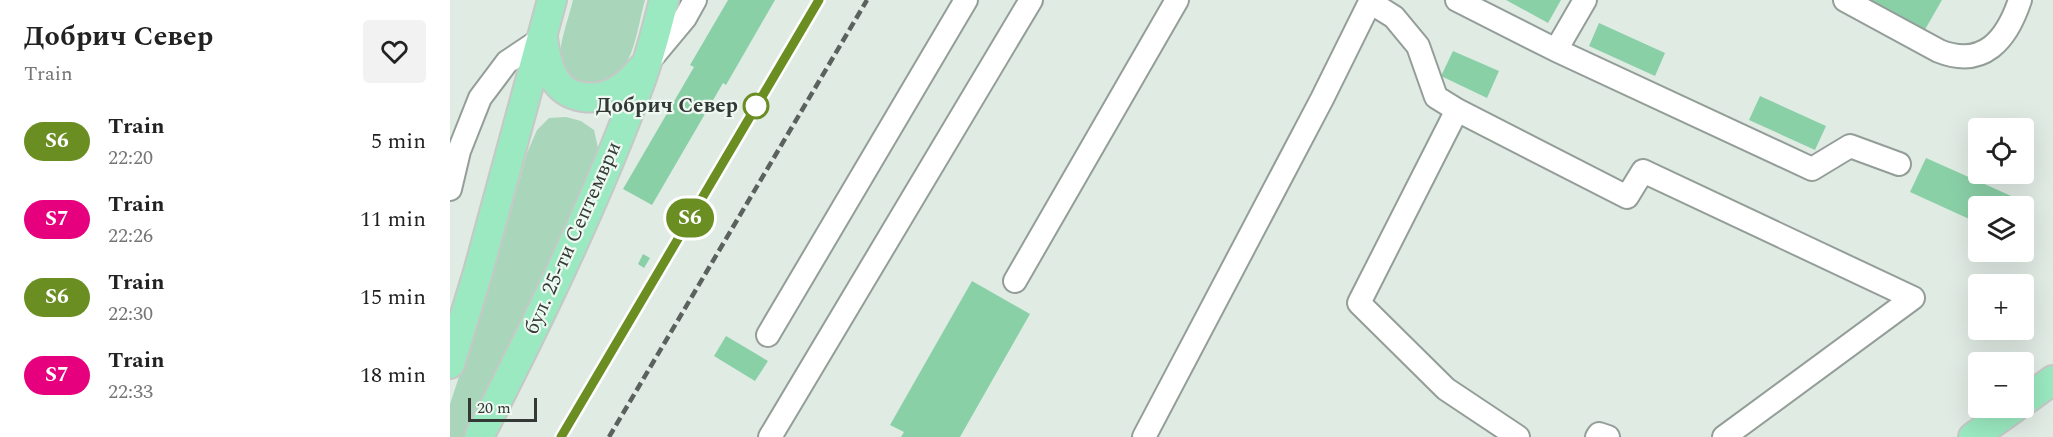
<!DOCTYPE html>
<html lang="en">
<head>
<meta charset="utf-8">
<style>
	:root { --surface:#fff; --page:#f2f2f2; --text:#222; --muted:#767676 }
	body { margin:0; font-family:Spectral,serif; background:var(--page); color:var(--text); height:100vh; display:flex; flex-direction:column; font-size:22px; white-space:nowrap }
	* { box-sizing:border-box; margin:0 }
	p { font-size:20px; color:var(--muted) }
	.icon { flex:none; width:33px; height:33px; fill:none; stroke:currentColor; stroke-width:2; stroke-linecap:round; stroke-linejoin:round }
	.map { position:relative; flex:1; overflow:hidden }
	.sheet { display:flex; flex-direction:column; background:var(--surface); width:450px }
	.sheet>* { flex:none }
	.badge { padding:0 12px; border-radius:20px; font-size:21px; line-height:39px }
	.fabs { position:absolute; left:1518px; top:118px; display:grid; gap:12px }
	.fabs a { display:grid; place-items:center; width:66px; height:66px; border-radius:6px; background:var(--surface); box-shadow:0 6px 24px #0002; font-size:30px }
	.scale { position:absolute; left:18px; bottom:15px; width:69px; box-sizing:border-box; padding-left:6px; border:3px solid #353936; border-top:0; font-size:16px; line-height:21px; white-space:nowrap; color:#353936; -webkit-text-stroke:4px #edf9f1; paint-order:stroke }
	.map>.badge { position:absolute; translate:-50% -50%; box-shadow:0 0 0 3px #fff }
	.round { display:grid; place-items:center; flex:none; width:63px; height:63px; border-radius:6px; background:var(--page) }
	.head { display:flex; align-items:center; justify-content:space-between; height:102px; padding:0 24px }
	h1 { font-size:28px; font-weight:700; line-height:45px }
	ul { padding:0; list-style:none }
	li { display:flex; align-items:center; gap:18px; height:78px; padding:0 24px }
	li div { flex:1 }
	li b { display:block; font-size:22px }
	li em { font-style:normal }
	li .badge { min-width:66px; font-weight:700; text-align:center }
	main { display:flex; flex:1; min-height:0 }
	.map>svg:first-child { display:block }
</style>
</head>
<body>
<main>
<section class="sheet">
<div class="head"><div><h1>Добрич Север</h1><p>Train</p></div><a class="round"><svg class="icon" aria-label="heart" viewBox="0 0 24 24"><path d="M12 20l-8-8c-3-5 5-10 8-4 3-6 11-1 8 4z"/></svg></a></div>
<ul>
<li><span class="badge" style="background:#6b8e23;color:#fff">S6</span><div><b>Train</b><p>22:20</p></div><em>5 min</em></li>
<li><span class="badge" style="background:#e6007e;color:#fff">S7</span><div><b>Train</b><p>22:26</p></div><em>11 min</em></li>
<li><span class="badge" style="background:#6b8e23;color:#fff">S6</span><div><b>Train</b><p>22:30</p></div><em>15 min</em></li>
<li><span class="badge" style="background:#e6007e;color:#fff">S7</span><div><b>Train</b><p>22:33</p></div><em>18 min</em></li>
</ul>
</section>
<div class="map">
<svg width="1603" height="437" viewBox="0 0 1603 437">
	<rect width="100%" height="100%" fill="#e0ebe4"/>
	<!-- green -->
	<path fill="#a9d5ba" d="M123,0H195C189,21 186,49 174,67C159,90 129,95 115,67C113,63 110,59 110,55C111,37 119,17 123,0Z
		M116,117L131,121L144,130L148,148L147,160L19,437H0V404L46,265L77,153L87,130L99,118Z"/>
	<!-- building -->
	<path fill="#8ad0a7" d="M278,0H325L276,85L273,83L202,205L173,189L244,67L240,65Z
		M1056,0H1111L1098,23Z
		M1415,0H1492L1473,33Z
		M1149,23L1215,53L1205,76L1139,46Z
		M1003,51L1049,71L1037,98L991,76Z
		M1310,96L1376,126L1365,150L1299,120Z
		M1476,158L1568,199L1564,207H1528V223L1460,192Z
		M193,254L200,258L194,268L188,264Z
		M522,281L580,314L510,437H451L454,432L440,425Z
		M276,336L318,361L305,381L264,356Z"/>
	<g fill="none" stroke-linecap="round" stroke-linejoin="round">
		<!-- minor casing -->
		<g stroke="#949e98" stroke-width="26">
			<path id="minor" d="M1007,0L1106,50L1362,169L1400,146L1449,164
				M1395,0L1489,51C1534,69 1557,39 1570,0
				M920,2L944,17L968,46L986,97L1007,110
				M1106,50L1135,0
				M200,60L235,18L245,0
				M0,189L9,151L30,98L57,62L93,38
				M565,281L727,0
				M318,335L516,0
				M320,437L581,0
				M694,437L872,99L921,0
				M1068,437L996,389L909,303L1007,110L1177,197L1193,171L1463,298L1274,437
				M1147,437L1149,434L1158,437"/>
		</g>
		<!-- major casing -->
		<g stroke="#c6c8c7" stroke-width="32">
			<path id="major" d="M93,38C95,52 97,65 104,78C117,100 146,102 166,91C177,86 186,75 194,66
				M0,364L28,272L102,0
				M1574,401L1603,380
				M29,437C88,322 145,204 190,83C200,56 207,28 214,0
				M1523,437L1564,408"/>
		</g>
		<!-- minor -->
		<use href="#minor" stroke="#fff" stroke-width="22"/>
		<!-- major -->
		<use href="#major" stroke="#9ae9c0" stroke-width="28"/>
		<!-- rail -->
		<path stroke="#5b615d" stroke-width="4.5" stroke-dasharray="9 4.5" stroke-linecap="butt" d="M111,437L369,0
			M159,437L417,0"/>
	</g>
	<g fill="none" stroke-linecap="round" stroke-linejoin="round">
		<!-- line casing -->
		<g stroke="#fff" stroke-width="14">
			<path id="line" d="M111,437L369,0"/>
		</g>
		<!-- line -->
		<use href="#line" stroke="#6b8e23" stroke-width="9"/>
	</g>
	<!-- markers -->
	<circle fill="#fff" stroke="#6b8e23" stroke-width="3" cx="306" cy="106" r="12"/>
	<g text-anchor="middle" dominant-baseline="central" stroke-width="4.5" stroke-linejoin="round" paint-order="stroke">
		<!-- stop labels -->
		<g font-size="21" font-weight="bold" fill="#353936" stroke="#edf9f1" text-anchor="end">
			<text x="288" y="106">Добрич Север</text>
		</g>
		<!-- street labels -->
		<g font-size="21" fill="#353936" stroke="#edf9f1">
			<text transform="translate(123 238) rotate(-66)">бул. 25-ти Септември</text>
		</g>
	</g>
</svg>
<div class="fabs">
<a><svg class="icon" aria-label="locate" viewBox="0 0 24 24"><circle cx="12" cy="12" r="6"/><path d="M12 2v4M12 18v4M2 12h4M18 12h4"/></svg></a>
<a><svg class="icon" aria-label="layers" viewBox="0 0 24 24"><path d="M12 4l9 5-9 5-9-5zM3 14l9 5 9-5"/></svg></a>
<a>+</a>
<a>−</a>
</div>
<div class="scale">20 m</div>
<b class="badge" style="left:240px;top:218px;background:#6b8e23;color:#fff">S6</b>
</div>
</main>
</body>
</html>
